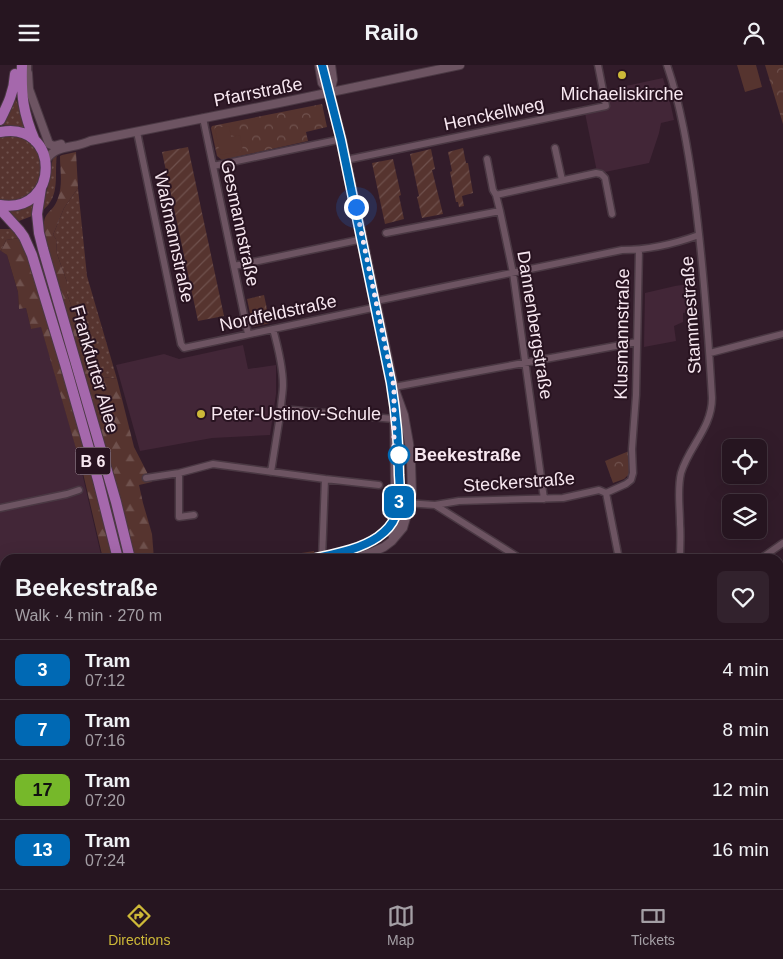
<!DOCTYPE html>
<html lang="en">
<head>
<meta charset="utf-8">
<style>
	:root { --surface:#261520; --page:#32222d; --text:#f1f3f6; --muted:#a49fa5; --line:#42343e; --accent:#cdb938 }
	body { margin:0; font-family:Arial,sans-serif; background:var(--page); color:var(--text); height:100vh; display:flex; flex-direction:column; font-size:19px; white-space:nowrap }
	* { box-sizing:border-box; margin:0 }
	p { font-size:16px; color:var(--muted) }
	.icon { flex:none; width:28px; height:28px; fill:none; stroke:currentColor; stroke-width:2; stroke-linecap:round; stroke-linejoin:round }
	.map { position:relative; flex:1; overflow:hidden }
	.sheet { position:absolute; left:0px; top:489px; width:784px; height:336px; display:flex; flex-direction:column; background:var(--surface); border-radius:15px 15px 0 0; box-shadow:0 5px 20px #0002,0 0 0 1px var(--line) }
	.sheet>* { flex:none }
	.badge { padding:0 10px; border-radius:8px; font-size:18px; line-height:32px }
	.tools { position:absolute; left:722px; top:374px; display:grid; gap:10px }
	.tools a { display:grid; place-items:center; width:45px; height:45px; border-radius:8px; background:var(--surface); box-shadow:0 5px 20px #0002,0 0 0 1px var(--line); font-size:25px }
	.you { position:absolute; width:25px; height:25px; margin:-12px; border:4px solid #fff; border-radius:50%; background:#1a73e8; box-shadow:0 0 0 8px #1a73e833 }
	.map>.badge { position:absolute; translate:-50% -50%; box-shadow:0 0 0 2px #fff }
	.round { display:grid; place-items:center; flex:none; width:52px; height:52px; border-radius:8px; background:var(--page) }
	.overview { display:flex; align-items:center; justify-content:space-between; height:85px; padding:0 15px }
	h1 { font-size:24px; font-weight:800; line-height:38px }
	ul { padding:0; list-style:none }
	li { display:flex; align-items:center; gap:15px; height:60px; padding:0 15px; border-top:1px solid var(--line) }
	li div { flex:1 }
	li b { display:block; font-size:19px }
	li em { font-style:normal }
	li .badge { min-width:55px; font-weight:700; text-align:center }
	header { display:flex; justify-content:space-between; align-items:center; height:65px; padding:0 15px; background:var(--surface); font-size:22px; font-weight:800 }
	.tabs { display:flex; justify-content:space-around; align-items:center; height:70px; border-top:1px solid var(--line); background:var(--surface); font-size:14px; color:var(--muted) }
	.tabs a { display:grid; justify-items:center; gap:2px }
	.tabs .on { color:var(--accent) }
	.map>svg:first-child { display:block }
</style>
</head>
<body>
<header><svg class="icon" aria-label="menu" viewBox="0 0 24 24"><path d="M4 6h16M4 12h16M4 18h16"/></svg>Railo<svg class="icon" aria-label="person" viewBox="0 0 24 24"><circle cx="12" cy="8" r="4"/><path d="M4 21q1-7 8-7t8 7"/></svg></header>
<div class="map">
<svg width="783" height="824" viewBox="0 0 783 824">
	<defs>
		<pattern id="grass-dots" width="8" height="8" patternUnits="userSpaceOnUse" patternTransform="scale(1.25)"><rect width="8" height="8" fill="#56342f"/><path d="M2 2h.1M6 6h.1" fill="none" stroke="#6f514d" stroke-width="1.8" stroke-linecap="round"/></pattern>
		<pattern id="forest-firs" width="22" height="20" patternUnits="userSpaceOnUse" patternTransform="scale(1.25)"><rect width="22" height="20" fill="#56342f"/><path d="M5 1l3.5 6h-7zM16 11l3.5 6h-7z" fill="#6f514d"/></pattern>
		<pattern id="park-crowns" width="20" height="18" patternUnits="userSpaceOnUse" patternTransform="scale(1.25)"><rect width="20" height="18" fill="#56342f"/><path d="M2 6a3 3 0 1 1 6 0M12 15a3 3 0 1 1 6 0" fill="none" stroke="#6f514d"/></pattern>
		<pattern id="garden-furrows" width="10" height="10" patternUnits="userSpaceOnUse" patternTransform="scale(1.25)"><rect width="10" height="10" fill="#56342f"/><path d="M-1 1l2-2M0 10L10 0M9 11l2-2" fill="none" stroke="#6f514d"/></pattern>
	</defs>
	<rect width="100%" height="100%" fill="#321c2a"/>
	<!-- built -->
	<path fill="#422637" d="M663,13L671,41L674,55L661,58L659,68L649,98L600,108L597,107L585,48L610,43L607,25Z
		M0,185L7,190L18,227L19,244L26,243L31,264L41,261L77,386L102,494H5V541L0,542Z
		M696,218L698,245H692L691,247L683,248V257L674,261L676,276L644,282L645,228L675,221Z
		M243,280L248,304L276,300V329L270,370L212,373L140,386L116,300L164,289L179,294Z
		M11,820H111V824H11Z"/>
	<!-- grass -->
	<path fill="url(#grass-dots)" d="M16,34L26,65L8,60H2Z
		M0,71C10,71 19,71 27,76C50,92 42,129 16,135C11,136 5,136 0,135Z
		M57,89C54,109 61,131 43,145C43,134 48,124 50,113C52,105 51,97 54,90Z
		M78,123L87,211L117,314L97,311L67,229V217L57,189L56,174L53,170L64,143Z
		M33,138L34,139L32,151L19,156L9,148V146L22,144Z
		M0,164H12L20,173L6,175L1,186L0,185Z
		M5,690V777H0V691Z
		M779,700H783V748L779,746Z"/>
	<!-- forest -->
	<path fill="url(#forest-firs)" d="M76,87L78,123L64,143L53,170L56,174L57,189L67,217V229L97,311L117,314L134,382L152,417L139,420L143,438L152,469L154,494H135C118,415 92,338 70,261C63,238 56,215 50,191C48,183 45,174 44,166C42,145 53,149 58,133C63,120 60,104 60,91L62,90Z
		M20,173L29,189L88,396L113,494H103L83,408L41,262L31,264L26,243L19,244L18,227L7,190L1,186L6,175Z
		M314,486V490L295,494H264Z"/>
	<!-- park -->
	<path fill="url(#park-crowns)" d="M765,0H783V59Z
		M322,39L327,62L306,67L308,76L222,95L217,91L211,63L212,61Z
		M264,230L270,258L253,262L247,234Z
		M629,386V409L624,414L613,418L605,396Z"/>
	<!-- garden -->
	<path fill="url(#garden-furrows)" d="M188,82L224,251L198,256L162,87Z
		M463,83L466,98H468L473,128L462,131L464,141L459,142L458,137H456L450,107L452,106L448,87Z
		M431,84L435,104L432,105L443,149L422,153L417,132L419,131L410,89Z
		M393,94L401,130L399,131L404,154L385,159L372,98Z
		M152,820H308V824H152Z"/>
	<!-- pitch -->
	<path fill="#56342f" d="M737,0H756L762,22L745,27Z
		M229,61L231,72L240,70L243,86L220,90L215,63Z"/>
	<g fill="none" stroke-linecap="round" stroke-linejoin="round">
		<!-- minor casing -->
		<g stroke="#4a3843" stroke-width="9">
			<path id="minor" d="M667,0C681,41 688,85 694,127C703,196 708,264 712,333C712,363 689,381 681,408C677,425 680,441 680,459C681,470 680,482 680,494
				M28,8V0
				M203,53L248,269
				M137,67L181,279L184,283L377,242
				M555,83L562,115
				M487,94L493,125L496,130L500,146L513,208L544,434
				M346,95L606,41L598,0
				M213,101L342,74
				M496,130L596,108L601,109L605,113L612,149
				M386,168L500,146
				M234,201L363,174
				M376,236L622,185C649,185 674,179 699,170
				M273,264C278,282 283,301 283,320C283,328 281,336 281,344L394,354
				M710,288L783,269
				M394,322L637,277
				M271,407L281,344
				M179,408V452L194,450
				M146,413L179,408L213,399L325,414L322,494
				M325,414L379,420
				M606,428L619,494
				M396,430L400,435L406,438L435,440L521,494
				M435,440L459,436L563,433L599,425L606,428L626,419L631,415L633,408L632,384L636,330L639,185
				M0,443L67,429L79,425
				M397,453L405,443L410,438
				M760,494L783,478
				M0,658L5,657
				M0,790L5,796
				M472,820L473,824
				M524,820L526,824
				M639,820L640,824
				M7,824V820
				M312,824V820
				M397,824L403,820
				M777,824L783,822"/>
		</g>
		<!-- tertiary casing -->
		<g stroke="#4a3843" stroke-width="10">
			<path id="tertiary" d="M319,0L322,18L330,28L342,74L394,322L404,350L409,378L411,397L412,429L408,446L403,463L392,476L384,482L373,487L353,494
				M21,4L28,8L29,24L49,79L54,81L61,79
				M330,28L333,15L331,0
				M46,95C56,79 74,84 90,76L279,38L460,0
				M393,472L398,456L395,422L394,329
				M0,559L5,558"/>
		</g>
		<!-- primary casing -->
		<g stroke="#4a3843" stroke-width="12">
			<path id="primary" d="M22,0C21,30 23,48 35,76
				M0,55C8,39 14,27 15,9
				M0,67C61,55 61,150 0,140
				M41,123L37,149L39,168L43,184L116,437L130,494
				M0,144L19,165L24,172L32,190L65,299L98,415L118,494
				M127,824V820
				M140,824V820"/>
		</g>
		<!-- minor -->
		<use href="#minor" stroke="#6d5462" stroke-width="6"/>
		<!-- tertiary -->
		<use href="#tertiary" stroke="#6d5462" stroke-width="8"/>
		<!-- primary -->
		<use href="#primary" stroke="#a568ac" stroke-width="10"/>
		<!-- tram -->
		<path stroke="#9c8994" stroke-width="1" d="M312,494C334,489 359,485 378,472C385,467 392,460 395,452C401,439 400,424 399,410C399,379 396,348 391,318L341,75L322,0
			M0,550L5,549"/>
	</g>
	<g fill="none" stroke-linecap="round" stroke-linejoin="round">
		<!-- line casing -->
		<g stroke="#fff" stroke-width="11">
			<path id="line" d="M312,494C334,489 359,485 378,472C385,467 392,460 395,452C401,439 400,424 399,410C399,379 396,348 391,318L341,75L322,0"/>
		</g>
		<!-- line -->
		<use href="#line" stroke="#0069b4" stroke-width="8"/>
		<!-- walk -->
		<path stroke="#f7e7f0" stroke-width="5" stroke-dasharray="0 9" d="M356,142L394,322V385L399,390"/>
	</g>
	<!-- markers -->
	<g fill="#cdb938" stroke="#281320" stroke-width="2">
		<circle cx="622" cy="10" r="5"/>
		<circle cx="201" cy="349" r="5"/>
	</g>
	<circle fill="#fff" stroke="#0069b4" stroke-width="2.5" cx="399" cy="390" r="10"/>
	<g text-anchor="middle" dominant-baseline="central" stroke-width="4" stroke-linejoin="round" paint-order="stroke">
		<!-- shield labels -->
		<rect fill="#281320" stroke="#b9a7b2" stroke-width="1" x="75.5" y="382.5" width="35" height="27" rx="4"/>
		<g font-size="16" font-weight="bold" fill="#f7e7f0">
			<text x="93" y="396">B 6</text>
		</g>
		<!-- street labels -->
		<g font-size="18" fill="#f7e7f0" stroke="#281320">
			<text transform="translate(258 27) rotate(-11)">Pfarrstraße</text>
			<text transform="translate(494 49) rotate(-12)">Henckellweg</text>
			<text transform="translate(240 158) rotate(78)">Gesmannstraße</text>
			<text transform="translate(174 172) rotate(78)">Waßmannstraße</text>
			<text transform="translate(278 248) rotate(-12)">Nordfeldstraße</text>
			<text transform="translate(691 250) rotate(-94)">Stammestraße</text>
			<text transform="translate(535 260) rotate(81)">Dannenbergstraße</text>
			<text transform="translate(622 269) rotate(-89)">Klusmannstraße</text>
			<text transform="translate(95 304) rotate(74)">Frankfurter Allee</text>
			<text transform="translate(519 417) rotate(-4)">Steckerstraße</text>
		</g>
		<!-- poi labels -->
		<g font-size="18" fill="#f7e7f0" stroke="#281320">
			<text x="622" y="29">Michaeliskirche</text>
			<text x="211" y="349" text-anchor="start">Peter-Ustinov-Schule</text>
		</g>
		<!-- stop labels -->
		<g font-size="18" font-weight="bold" fill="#f7e7f0" stroke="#281320" text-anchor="start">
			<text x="414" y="390">Beekestraße</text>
		</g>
	</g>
</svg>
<div class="tools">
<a><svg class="icon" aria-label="locate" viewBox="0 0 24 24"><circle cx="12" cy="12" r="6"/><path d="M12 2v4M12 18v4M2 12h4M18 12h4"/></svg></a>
<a><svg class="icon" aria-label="layers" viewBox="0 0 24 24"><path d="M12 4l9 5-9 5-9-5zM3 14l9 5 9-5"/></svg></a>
</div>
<div class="you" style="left:356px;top:142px"></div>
<b class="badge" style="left:399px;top:437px;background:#0069b4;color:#fff">3</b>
<section class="sheet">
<div class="overview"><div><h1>Beekestraße</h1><p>Walk · 4 min · 270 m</p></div><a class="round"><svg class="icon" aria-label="heart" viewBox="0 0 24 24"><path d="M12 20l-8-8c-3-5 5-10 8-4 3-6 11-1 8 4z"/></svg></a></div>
<ul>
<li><span class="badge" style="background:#0069b4;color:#fff">3</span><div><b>Tram</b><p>07:12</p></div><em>4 min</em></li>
<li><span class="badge" style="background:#0069b4;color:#fff">7</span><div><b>Tram</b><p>07:16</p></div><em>8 min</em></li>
<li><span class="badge" style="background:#76b82a;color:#111">17</span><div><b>Tram</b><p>07:20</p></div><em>12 min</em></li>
<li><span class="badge" style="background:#0069b4;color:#fff">13</span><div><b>Tram</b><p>07:24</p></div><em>16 min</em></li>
</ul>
</section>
</div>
<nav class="tabs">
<a class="on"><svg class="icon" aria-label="directions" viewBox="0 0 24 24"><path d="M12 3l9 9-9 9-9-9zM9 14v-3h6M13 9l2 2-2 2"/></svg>Directions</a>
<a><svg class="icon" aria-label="map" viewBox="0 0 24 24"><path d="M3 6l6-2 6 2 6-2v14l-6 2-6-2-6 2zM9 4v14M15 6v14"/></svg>Map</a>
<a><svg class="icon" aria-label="tickets" viewBox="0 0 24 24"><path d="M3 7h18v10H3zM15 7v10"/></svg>Tickets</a>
</nav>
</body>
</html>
